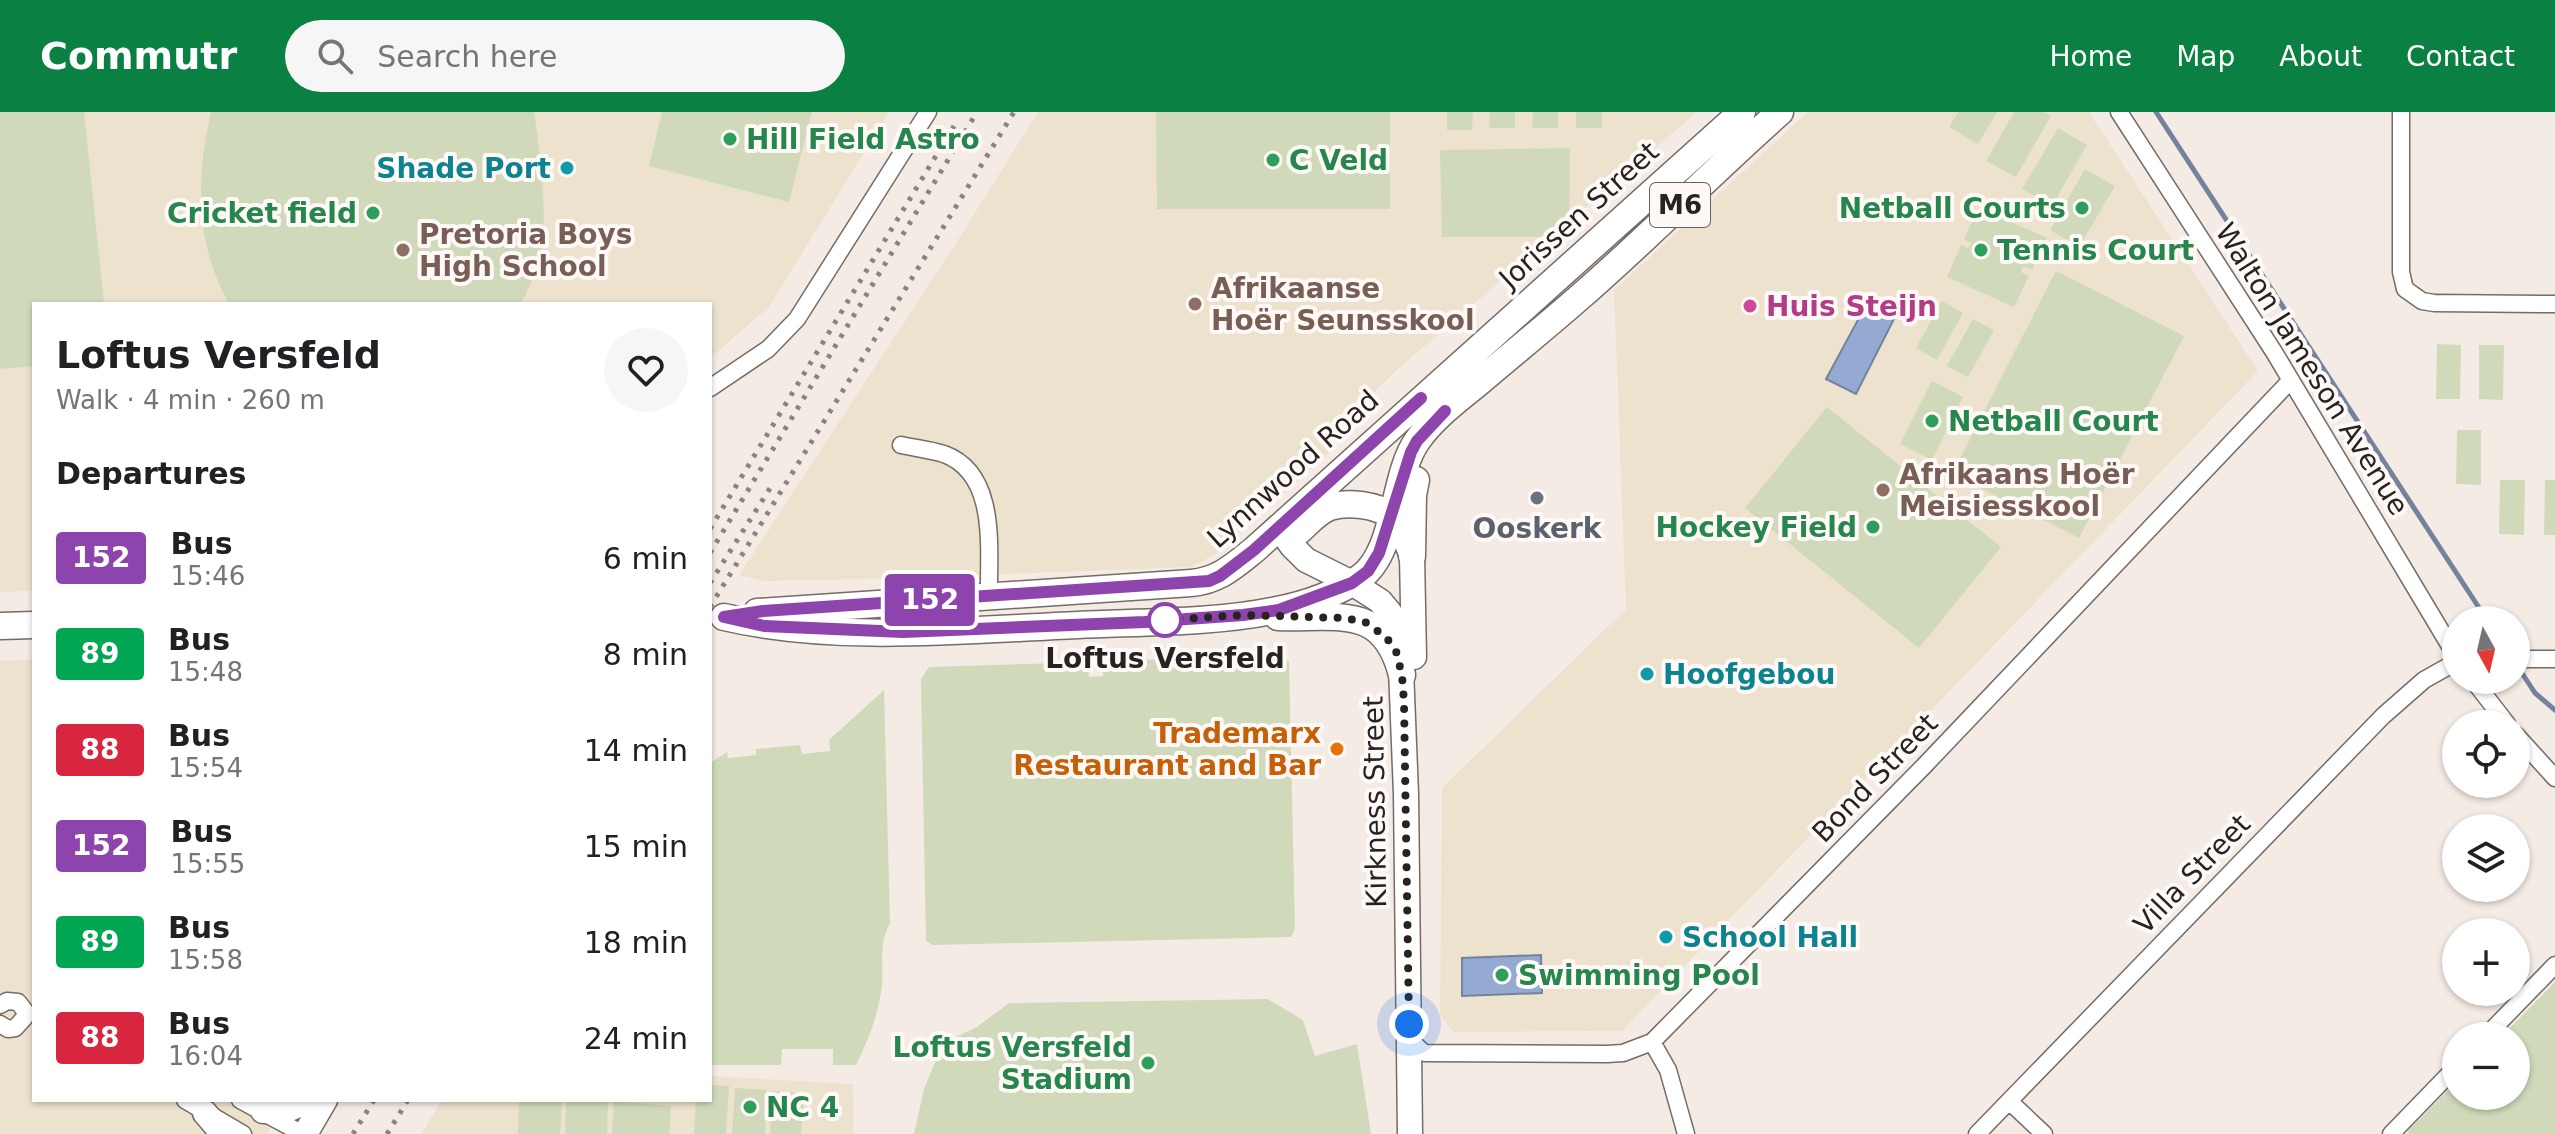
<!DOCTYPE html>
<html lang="en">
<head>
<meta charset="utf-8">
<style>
	:root { --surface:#fff; --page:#f6f6f6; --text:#202124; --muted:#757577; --accent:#0b8043 }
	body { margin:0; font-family:"DejaVu Sans",sans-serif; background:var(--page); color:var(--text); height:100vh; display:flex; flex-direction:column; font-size:30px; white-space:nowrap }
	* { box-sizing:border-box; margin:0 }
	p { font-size:26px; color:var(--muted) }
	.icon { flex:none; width:44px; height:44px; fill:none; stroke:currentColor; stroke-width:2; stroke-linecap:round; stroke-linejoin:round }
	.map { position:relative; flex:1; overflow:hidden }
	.sheet { position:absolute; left:32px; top:190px; width:680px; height:800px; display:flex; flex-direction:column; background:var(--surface); border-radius:0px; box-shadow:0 2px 6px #0004 }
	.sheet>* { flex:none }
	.badge { padding:0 16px; border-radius:6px; font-size:28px; line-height:52px }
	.needle { width:52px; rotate:172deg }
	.buttons { position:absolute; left:2442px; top:494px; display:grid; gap:16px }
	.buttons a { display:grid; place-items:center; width:88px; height:88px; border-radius:50%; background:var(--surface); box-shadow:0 2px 6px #0004; font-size:40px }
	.you { position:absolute; width:40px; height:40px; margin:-20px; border:6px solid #fff; border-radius:50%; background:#1a73e8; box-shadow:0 0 0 12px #1a73e833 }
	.map>.badge { position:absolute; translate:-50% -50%; box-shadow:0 0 0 4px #fff }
	h2 { padding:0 24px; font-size:30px; line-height:72px }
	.round { display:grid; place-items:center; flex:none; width:84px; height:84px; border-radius:42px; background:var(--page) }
	.summary { display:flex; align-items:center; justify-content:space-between; height:136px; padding:0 24px }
	h1 { font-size:38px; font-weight:600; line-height:60px }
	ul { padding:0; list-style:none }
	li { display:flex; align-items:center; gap:24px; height:96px; padding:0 24px }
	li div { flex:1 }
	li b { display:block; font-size:30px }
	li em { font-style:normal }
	li .badge { min-width:88px; font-weight:700; text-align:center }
	header { display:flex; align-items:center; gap:48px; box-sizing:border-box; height:112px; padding:0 40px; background:var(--accent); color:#fff }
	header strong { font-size:38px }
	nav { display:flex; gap:44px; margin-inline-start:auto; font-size:28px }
	.search { width:560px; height:72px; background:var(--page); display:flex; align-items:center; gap:20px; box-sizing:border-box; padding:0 28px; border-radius:44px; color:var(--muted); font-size:30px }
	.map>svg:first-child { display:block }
</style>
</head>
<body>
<header>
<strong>Commutr</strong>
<div class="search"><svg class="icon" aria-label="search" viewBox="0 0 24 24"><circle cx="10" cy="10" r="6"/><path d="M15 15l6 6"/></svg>Search here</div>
<nav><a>Home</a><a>Map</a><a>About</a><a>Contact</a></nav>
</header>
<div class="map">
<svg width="2555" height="1022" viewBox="0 0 2555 1022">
	<rect width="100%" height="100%" fill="#f5ebe5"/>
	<!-- education -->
	<path fill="#ede2cd" d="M0,0H889L769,195L717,240L710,243V192H34V479L0,480Z
		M1038,0H1697L1399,256L1349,305L1327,343L1215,443L1190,455L867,467L764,469L739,463L958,128Z
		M1808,0H2089L2258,259L1622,919L1454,920L1440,903L1442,676L1626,497L1614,178Z
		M34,548V988H289L267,1022H0V549Z
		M710,964L853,972L854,1022H421L442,988H710Z"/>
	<!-- green -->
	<path fill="#d0dabb" d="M0,0H84L104,192H34V254L0,257Z
		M211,0H534C540,39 548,101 541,139C538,157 529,175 521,192H229C195,132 196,65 211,0Z
		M662,0H812L789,90L649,54Z
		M1156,0H1390V97H1157Z
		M1447,0H1473L1472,18H1447Z
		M1490,0H1515V16H1489Z
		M1533,0H1558V16H1532Z
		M1576,0H1602V16H1576Z
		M1958,0H1997L1978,32L1949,15Z
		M2014,0H2043L2051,4L2016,65L1986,49Z
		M2058,16L2087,33L2052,94L2022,77Z
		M1570,36L1569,117L1558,125H1442L1440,38Z
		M2085,57L2115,74L2079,135L2050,118Z
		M1979,96L2047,126L2032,158L2023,154L2021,160L2029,164L2014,195L1947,165L1961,133L1968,136L1971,131L1964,127Z
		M2056,159L2184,224L2079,426L1952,362Z
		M1942,189L1963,201L1937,248L1916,236Z
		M1973,207L1994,218L1968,265L1947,254Z
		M2437,232L2461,233L2460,287H2436Z
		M2479,233H2504L2503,288L2479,287Z
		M1932,269L1963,285L1932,348L1900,332Z
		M1827,295L2001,435L1919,536L1745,396Z
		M2457,318H2481V373L2456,372Z
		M2500,368H2525L2524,423L2499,422Z
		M2545,368H2555V423H2544Z
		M1280,544L1289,550L1295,817L1291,825L932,833L926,829L921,574V567L929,555L1088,550L1089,565L1103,564V549Z
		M884,578L890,811C878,834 884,849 882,874C878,903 869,927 856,953H833V937H782L781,953H710V651L727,640L728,646L756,643V637L800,633L802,642L830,639L829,628Z
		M2555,870V1022H2409L2407,1020L2456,970V984H2516V924H2502Z
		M1268,887L1303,908L1315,944L1357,932L1371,1022H914L924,977L943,931L977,915L1009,891Z
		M710,973L729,974L726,1022H694L696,988H710Z
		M735,976L767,978L765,1022H732Z
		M772,979L804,981L801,1022H770Z
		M519,988H562L560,1022H518Z
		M566,988H608L607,1022H565Z
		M614,989L671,994L669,1022H612Z"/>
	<!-- water -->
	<path fill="#95aad2" stroke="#74829d" stroke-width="2" d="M1866,193L1894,207L1856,282L1826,267Z
		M1541,843L1542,881L1462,884V846Z"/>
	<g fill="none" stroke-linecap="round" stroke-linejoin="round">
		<!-- stream -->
		<path stroke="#74829d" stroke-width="5" d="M2156,0L2487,508
			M2516,552L2535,581L2555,598"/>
		<!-- street casing -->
		<g stroke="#756c67" stroke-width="19">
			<path id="street" d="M2119,0L2274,240L2456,544
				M2401,0V160L2405,177L2422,189L2434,191L2555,192
				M710,276L768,237L797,207L928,0
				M901,333C915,336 931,338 944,342C999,362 988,439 989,484
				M2516,547H2555
				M2473,568L2507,612
				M2516,623L2555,666
				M0,893L7,889L18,890L25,899V905L15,916L8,917L0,912
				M2486,924L2555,853
				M1410,928L1424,941L1607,942L1623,941L1652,930L1924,654L2291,268
				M1652,930L1668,958L1686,1022
				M185,988L243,1022
				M240,988L303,1022
				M2009,989L2044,1022
				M1977,1022L2383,604L2424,568L2456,550
				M2391,1022L2456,955"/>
		</g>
		<!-- secondary casing -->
		<g stroke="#756c67" stroke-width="27">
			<path id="secondary" d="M1279,416L1292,434L1306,448L1352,471L1380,489L1390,501L1400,532L1406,682L1410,1022
				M1405,427L1412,444L1414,545
				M263,999H285L309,988
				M205,1001L223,1022
				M305,1022L325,988"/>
		</g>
		<!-- primary casing -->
		<g stroke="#756c67" stroke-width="29">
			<path id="primary" d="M1299,419C1308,411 1318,399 1330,395C1348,389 1377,393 1392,404
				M1412,444L1413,383L1416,368
				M757,500L1191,471C1218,469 1234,454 1254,438L1742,0
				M724,505C836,531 964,518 1078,513C1141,510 1216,511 1277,498C1304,493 1339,481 1361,465C1397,438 1392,365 1417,329C1432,307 1456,289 1477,272C1512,242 1547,214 1581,184C1649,125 1712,60 1780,0
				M1278,505C1338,507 1384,491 1402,563
				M0,514L34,513"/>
		</g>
		<!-- street -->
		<use href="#street" stroke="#fff" stroke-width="16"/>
		<!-- secondary -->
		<use href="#secondary" stroke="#fff" stroke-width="24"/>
		<!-- primary -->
		<use href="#primary" stroke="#fff" stroke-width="26"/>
		<!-- rail -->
		<path stroke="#8a837f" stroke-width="5" stroke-dasharray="4 8" stroke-linecap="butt" d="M710,417L954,14
			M710,441L977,0
			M710,471L774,370
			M710,495L1014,0
			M353,1022L374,988
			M387,1022L408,988"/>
	</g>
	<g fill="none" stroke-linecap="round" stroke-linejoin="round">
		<!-- line casing -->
		<g stroke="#fff" stroke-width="18">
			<path id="line" d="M1421,286L1254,438L1220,464L1209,469L763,499L724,505L764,514L903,520L1145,510L1243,503L1279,498L1352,471L1368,459L1379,441L1411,340L1417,329L1445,299"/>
		</g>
		<!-- line -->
		<use href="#line" stroke="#8e44ad" stroke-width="12"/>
		<!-- walk -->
		<path stroke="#262320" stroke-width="8" stroke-dasharray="0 14.4" d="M1165,508L1243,503L1344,506L1365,510L1386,525L1396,539L1402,563L1404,590L1409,912"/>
	</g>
	<!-- markers -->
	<g fill="#2e9e5b" stroke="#fef9f7" stroke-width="3">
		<circle cx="730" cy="27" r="8"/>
		<circle cx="1273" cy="48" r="8"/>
		<circle cx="2082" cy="96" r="8"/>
		<circle cx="373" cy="101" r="8"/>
		<circle cx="1981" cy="138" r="8"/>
		<circle cx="1932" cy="309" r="8"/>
		<circle cx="1873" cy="415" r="8"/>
		<circle cx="1502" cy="863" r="8"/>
		<circle cx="1148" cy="951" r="8"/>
		<circle cx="750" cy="995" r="8"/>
	</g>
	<g fill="#0f9aa8" stroke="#fef9f7" stroke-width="3">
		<circle cx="567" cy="56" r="8"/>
		<circle cx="1647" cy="562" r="8"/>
		<circle cx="1666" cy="825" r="8"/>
	</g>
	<g fill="#8d6e63" stroke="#fef9f7" stroke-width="3">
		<circle cx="403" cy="138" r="8"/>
		<circle cx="1195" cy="192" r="8"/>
		<circle cx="1883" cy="378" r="8"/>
	</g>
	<circle fill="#d1479c" stroke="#fef9f7" stroke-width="3" cx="1750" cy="194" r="8"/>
	<circle fill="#6b7280" stroke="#fef9f7" stroke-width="3" cx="1537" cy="386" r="8"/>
	<circle fill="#fff" stroke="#8e44ad" stroke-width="4" cx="1165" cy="508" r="16"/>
	<circle fill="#e8710a" stroke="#fef9f7" stroke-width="3" cx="1337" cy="637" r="8"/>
	<g text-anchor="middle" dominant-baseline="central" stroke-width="8" stroke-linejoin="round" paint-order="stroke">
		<!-- shield labels -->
		<rect fill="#fef9f7" stroke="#676360" stroke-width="2" x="1650" y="71" width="60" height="44" rx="6"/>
		<g font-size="26" font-weight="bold" fill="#262320">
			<text x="1680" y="93">M6</text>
		</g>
		<!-- leisure labels -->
		<g font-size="28" font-weight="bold" fill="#27864d" stroke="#fef9f7" text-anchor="start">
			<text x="746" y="27">Hill Field Astro</text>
			<text x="1289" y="48">C Veld</text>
			<text x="2066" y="96" text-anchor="end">Netball Courts</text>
			<text x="357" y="101" text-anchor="end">Cricket field</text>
			<text x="1997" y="138">Tennis Court</text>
			<text x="1948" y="309">Netball Court</text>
			<text x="1857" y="415" text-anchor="end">Hockey Field</text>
			<text x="1518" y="863">Swimming Pool</text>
			<text x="1132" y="935" text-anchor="end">Loftus Versfeld<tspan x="1132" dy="32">Stadium</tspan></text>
			<text x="766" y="995">NC 4</text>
		</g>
		<!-- culture labels -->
		<g font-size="28" font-weight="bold" fill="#0d838f" stroke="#fef9f7" text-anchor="start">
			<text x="551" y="56" text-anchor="end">Shade Port</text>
			<text x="1663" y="562">Hoofgebou</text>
			<text x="1682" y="825">School Hall</text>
		</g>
		<!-- street labels -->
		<g font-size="28" fill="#262320" stroke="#fef9f7">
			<text transform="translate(1579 103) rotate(-42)">Jorissen Street</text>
			<text transform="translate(2312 257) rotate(58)">Walton Jameson Avenue</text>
			<text transform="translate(1293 357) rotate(-42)">Lynnwood Road</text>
			<text transform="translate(1875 666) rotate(-46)">Bond Street</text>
			<text transform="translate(1375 690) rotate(-91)">Kirkness Street</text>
			<text transform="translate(2192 762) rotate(-46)">Villa Street</text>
		</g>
		<!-- education labels -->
		<g font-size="28" font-weight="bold" fill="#785e54" stroke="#fef9f7" text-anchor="start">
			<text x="419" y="122">Pretoria Boys<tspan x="419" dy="32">High School</tspan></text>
			<text x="1211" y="176">Afrikaanse<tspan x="1211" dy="32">Hoër Seunsskool</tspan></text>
			<text x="1899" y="362">Afrikaans Hoër<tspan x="1899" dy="32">Meisiesskool</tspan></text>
		</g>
		<!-- hotel labels -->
		<g font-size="28" font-weight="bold" fill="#b23c85" stroke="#fef9f7" text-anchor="start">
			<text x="1766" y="194">Huis Steijn</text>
		</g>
		<!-- worship labels -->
		<g font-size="28" font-weight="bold" fill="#5b616d" stroke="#fef9f7">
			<text x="1537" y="416">Ooskerk</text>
		</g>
		<!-- stop labels -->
		<g font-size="28" font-weight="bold" fill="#262320" stroke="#fef9f7">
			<text x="1165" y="546">Loftus Versfeld</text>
		</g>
		<!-- food labels -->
		<g font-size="28" font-weight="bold" fill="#c56008" stroke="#fef9f7" text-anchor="end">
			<text x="1321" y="621">Trademarx<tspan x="1321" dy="32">Restaurant and Bar</tspan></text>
		</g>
	</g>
</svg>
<div class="buttons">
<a><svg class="needle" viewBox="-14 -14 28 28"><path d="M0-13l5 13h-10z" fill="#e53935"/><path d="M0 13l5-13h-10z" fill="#757577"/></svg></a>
<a><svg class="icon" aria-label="locate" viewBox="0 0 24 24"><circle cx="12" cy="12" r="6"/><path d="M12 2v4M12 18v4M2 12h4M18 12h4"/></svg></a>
<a><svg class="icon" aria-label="layers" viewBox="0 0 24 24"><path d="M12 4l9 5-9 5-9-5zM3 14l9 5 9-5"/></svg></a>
<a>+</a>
<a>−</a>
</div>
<div class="you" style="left:1409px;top:912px"></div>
<b class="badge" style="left:930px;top:488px;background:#8e44ad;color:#fff">152</b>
<section class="sheet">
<div class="summary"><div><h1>Loftus Versfeld</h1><p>Walk · 4 min · 260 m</p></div><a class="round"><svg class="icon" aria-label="heart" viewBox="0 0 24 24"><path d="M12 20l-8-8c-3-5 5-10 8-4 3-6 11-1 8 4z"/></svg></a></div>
<h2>Departures</h2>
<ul>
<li><span class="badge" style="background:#8e44ad;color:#fff">152</span><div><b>Bus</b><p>15:46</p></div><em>6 min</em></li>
<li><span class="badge" style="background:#00a651;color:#fff">89</span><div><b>Bus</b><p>15:48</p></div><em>8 min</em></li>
<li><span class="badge" style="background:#d7263d;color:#fff">88</span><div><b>Bus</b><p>15:54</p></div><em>14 min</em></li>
<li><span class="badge" style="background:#8e44ad;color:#fff">152</span><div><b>Bus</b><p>15:55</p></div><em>15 min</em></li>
<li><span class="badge" style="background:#00a651;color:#fff">89</span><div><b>Bus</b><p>15:58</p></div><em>18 min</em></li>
<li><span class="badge" style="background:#d7263d;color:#fff">88</span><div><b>Bus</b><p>16:04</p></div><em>24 min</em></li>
</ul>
</section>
</div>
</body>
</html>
